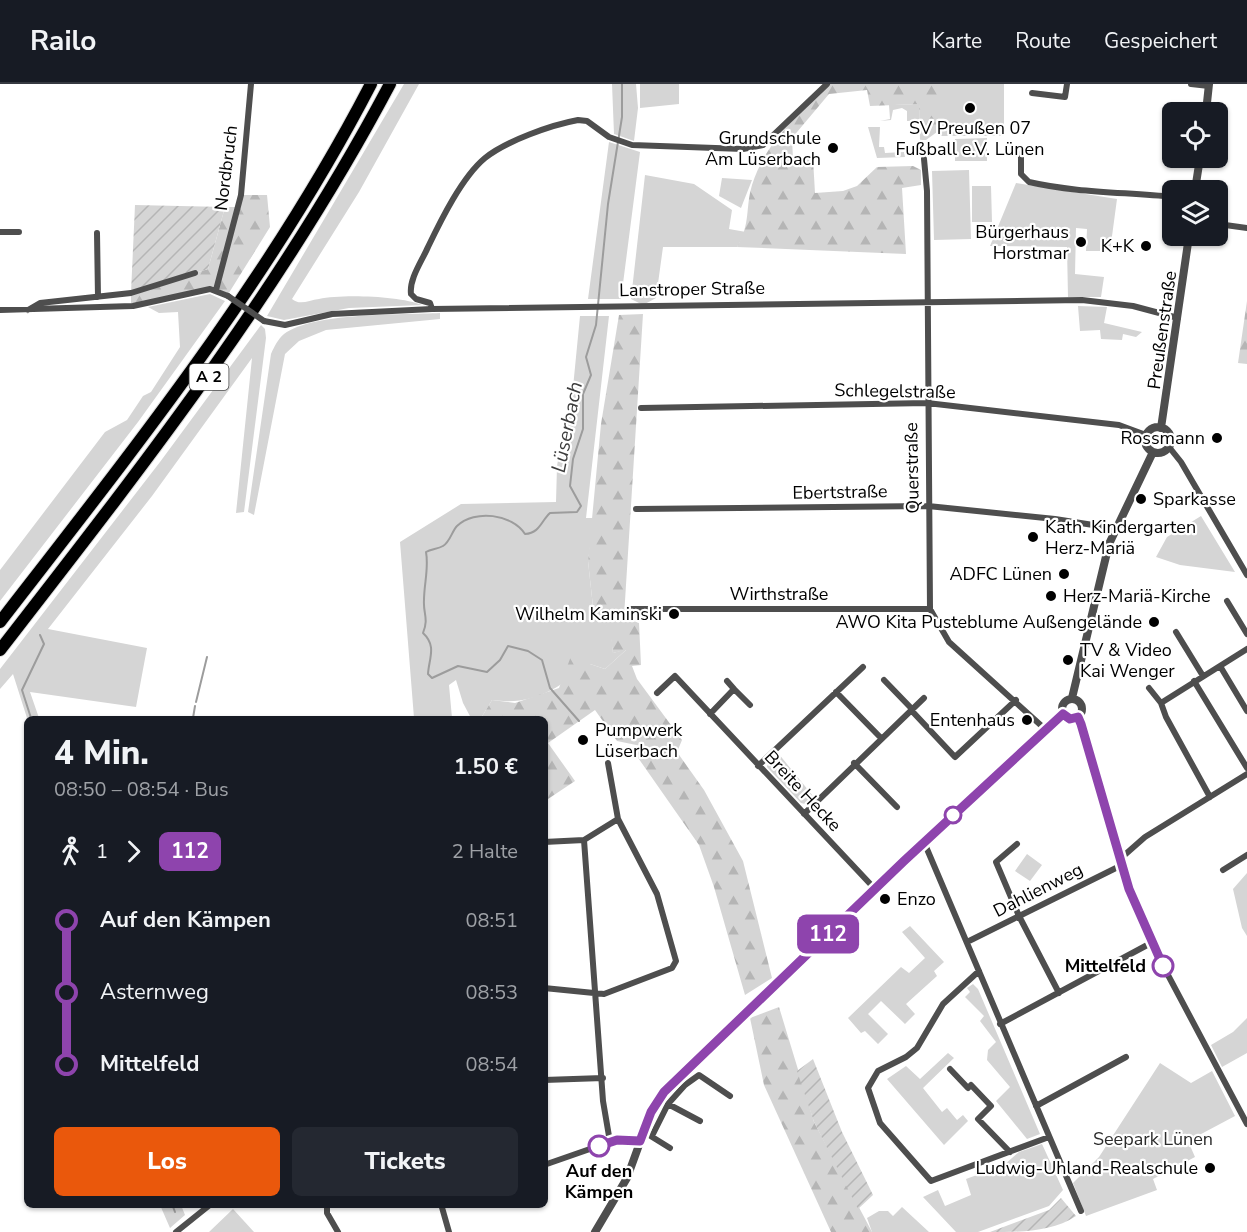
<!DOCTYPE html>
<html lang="de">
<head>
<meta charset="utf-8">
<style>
	:root { --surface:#171b24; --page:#242831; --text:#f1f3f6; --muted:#9ea1a6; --line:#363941; --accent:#ea580c }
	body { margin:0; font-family:"Nunito Sans",sans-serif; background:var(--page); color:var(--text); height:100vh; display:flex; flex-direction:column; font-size:22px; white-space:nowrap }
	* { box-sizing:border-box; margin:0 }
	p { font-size:20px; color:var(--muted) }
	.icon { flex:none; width:33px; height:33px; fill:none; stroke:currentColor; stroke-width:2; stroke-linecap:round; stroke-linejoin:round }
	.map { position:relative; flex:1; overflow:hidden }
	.panel { position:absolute; left:24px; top:632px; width:524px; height:492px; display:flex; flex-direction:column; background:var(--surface); border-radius:9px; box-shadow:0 2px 4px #0004 }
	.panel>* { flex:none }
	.badge { padding:0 12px; border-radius:9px; font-size:21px; line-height:39px }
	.buttons { position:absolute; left:1162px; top:18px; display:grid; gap:12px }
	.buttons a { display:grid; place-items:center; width:66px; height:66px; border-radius:9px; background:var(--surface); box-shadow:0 2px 4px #0004; font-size:30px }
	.map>.badge { position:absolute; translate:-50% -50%; box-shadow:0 0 0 3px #fff }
	.legs { display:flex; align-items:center; gap:9px; height:66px; padding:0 30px; font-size:20px }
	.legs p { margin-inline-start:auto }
	.overview { display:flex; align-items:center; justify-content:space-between; height:102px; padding:0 30px }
	h1 { font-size:33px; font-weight:800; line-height:45px }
	.primary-button { display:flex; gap:12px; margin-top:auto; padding:12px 30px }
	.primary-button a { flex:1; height:69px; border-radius:9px; background:var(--accent); color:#fff; font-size:24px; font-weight:800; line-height:69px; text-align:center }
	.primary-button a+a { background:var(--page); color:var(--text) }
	ul { padding:0 30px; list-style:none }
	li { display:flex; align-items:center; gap:21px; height:72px; font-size:22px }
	li i { display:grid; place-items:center; width:9px; height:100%; margin:0 8px; background:currentColor }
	li i::after { content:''; width:15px; height:15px; margin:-8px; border:4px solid; border-radius:50%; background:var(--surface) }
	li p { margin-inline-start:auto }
	li:first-child i { background:linear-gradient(#0000 50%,currentColor 0) }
	li:last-child i { background:linear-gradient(currentColor 50%,#0000 0) }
	header { display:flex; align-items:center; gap:36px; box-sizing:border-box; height:84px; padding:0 30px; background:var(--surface); border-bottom:2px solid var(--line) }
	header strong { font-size:28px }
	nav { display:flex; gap:33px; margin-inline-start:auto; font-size:21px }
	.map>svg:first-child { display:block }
</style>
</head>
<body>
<header>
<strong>Railo</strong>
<nav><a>Karte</a><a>Route</a><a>Gespeichert</a></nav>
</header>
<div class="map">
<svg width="1247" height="1148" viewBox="0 0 1247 1148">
	<defs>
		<pattern id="forest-firs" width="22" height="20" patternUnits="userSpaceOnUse" patternTransform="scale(1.5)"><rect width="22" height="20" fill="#d5d5d5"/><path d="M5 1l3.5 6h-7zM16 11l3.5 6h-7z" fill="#b5b5b5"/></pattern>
		<pattern id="garden-furrows" width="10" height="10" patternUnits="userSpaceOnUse" patternTransform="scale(1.5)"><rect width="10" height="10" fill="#d5d5d5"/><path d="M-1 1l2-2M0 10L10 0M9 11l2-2" fill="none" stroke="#b5b5b5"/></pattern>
	</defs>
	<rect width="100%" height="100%" fill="#fff"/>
	<!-- green -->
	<path fill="#d5d5d5" d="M404,0H419L359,108L292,215C300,222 309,216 319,215C342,210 400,212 422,221L349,224L284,236L267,232Z
		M612,0H636L638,24L634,57L614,50Z
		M640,0H679V20L640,24Z
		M937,0H1004V52H937Z
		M919,20L920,41L913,42V37H907V27L902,24L893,26L891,36L880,37L890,35L889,21Z
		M868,43H880L879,63H884L885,69L904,68L905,73L877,74Z
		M987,54V77H955V55Z
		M609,58L640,68L621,215H588Z
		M969,86L971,155L934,156L932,87Z
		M645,91L694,100L732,126L729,145L746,148L737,163H663L656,214L643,221L631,215Z
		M722,94L752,96L741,124L719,112Z
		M1016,99L1117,115L1110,167H1086L1087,145L1076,144L1075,190L1104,193L1101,213H1068L1067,163L990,162Z
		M972,102H991L992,138H972Z
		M210,210L225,217L138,338L0,517V486L105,348L127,336L143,312L151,308L180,263L178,228L159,229L148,223Z
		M1078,222L1107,223L1104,239L1142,248L1136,253L1123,250L1122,256L1101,255L1100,246L1080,247Z
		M440,229V235L326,246L299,257L285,270L254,431L248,428L271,270C274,263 278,255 284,250C314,228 401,231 440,229Z
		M580,232H609L586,434H594L588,477L593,523L611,548L613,569L627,565L605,585L590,580C558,604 534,622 492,616L481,634H471L463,619L456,596L449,601L452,634H414L400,458L461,420L556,418L557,382L564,341L571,324Z
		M261,241L265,245L266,254L244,428L236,429L252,274L152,412L48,545L147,564L136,623L30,608L39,634H27L13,590L0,605V585L160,378Z
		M1201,432L1235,488L1180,481L1156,473L1167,453Z
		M778,669L813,712L805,720L801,719L767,683L768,678Z
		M1027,770L1042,781L1030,797L1015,787Z
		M1247,789V852L1242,844L1233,805Z
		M910,842L944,878L934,887L937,892L906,920L915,930L905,940L881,917L868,930L888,950L878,960L865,947L861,949L848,934L901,883L909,889L925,874L902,848Z
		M973,900L978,905L1040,1050L1027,1055L996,1017L1010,1003L987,976L988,966L996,958L980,937L984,932L965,913L970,908L967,904Z
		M1247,934V969L1222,983L1211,961L1233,948Z
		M948,969L954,974L923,1004L942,1028L947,1024L957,1036L963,1031L968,1037L944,1061L887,995L906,982L920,995Z
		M1160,979L1191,999L1212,987L1235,1032L1188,1057L1195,1073L1153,1095L1157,1106L1086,1132L1073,1099L1099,1073Z
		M1042,1060L1063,1106L1049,1122L978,1148H956L923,1113L938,1106L945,1122L971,1111L966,1095L1004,1081L1019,1068Z
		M160,1121H181L185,1131L170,1144Z
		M902,1123L929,1148H872L867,1134L879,1127H888L893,1132Z
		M233,1125L254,1148H209Z"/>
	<!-- forest -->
	<path fill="url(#forest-firs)" d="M830,0H937V48L926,56H920L919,20L870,22L867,6L829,10L792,54L793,76L813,75L815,109L843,107L857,102L877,83L913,82L921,86V101L902,104L906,170L737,163C751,139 745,125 752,101C766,57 798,31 830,0Z
		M241,111H267L270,143L227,212L216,206L131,222V209L208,185L225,123H238Z
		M1247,217V280L1238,279Z
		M643,230L624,533L639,539L641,581L632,582L637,595L682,656L677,668L704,706L743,777L772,894L745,911L714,803L699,761L634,668L641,662L617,657L595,626L548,659L575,697L545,717L544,634H481L492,616L515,619L559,604L573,567L590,580L605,585L626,566L613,569L610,548L593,523L588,477L601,340L619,231Z
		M779,923L814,1038L872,1148H831L764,1001L750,934Z"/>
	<!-- garden -->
	<path fill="url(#garden-furrows)" d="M135,121L225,123L208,185L131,209Z
		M813,975L842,1048L873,1111L858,1125L814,1038L797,987Z
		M1061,1114L1076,1132C1052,1148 1020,1148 990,1148L1049,1126Z"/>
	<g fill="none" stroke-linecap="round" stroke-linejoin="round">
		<!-- stream -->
		<path stroke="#9c9c9c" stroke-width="2" d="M196,618L207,573
			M31,634L22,606L44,560L40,551
			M193,634L195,622
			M579,637L550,604L542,576L528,567L508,562L500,576L487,588L458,582L432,594L428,590C429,574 437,562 423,549C429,534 423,530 424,516C424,500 429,484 426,468C431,465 438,465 443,462C450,458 452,447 457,442C475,425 512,430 525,450C540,449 541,437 550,429L577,428L581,422L570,402L573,375L583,345V310L591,291L586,273L596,241L608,120L622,33V0
			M172,1120L175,1128"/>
		<!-- motorway casing -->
		<g stroke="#dbdbdb" stroke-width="14">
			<path id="motorway" d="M0,538C134,365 270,195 371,0
				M0,566C142,383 281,206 390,0"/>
		</g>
		<!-- minor -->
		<path stroke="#4e4e4e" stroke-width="6" d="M1191,0L1209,2
			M1032,9L1065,13L1067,0
			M1021,70V90L1029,98C1077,109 1125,108 1173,113
			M924,75L927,107L930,525L949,558L1045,645
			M1218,140L1247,144
			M0,148H19
			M97,149L98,213
			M216,206L241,111L251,0
			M432,225L430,219L416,215L411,210C409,195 422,177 428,163C441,136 462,93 485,74C506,57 551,41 578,36L587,37L609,53L632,61L743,65L763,61L827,0
			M0,226L133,222L210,205L228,212
			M28,226L40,219L131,209L195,189
			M264,237L285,241L332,230L432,225L1082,216L1133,222L1178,234
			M641,324L927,319L1119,341L1146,351
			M1169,363L1181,378L1247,491
			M636,425L928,422L1055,435L1106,443L1114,448
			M1227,517L1247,550
			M629,525H930
			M1176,548L1203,592
			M1220,582L1247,627
			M884,596L912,625
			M1194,597L1247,684
			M1149,604L1161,619L1166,633L1210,713
			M734,605L750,621
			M836,608L881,654
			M657,609L675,592L875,805
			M1161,619L1247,565
			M911,626L955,673L1016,616
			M710,630L734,605L727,597
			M1078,633L1137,827L1151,859L1247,1040
			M854,679L897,723
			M758,682L863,583
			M804,730L924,614
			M584,756L603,1017L610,1058
			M544,758L584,756L618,735L608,679
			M924,758L1081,1127
			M1017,760L996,778L1019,832L1059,909
			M1120,775L1145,753L1247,690
			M1223,786L1247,771
			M967,858L1122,781
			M979,887L943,920L917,964L906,973L878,987L868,1004L880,1039L931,1097L1049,1053
			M544,904L604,910L672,884L676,877L657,810L618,735
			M1000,940L1151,859
			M950,985L968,1004L971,1001L991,1022L978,1035L1010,1068
			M544,996L603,994
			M668,1020L685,1001L699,991L730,1012
			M1036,1022L1126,973
			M649,1051L670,1064
			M652,1052L668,1020L700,1037
			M544,1081L610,1058L640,1057
			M327,1120V1129L338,1148
			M441,1120L449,1148
			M176,1148L211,1120"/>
		<!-- tertiary -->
		<path stroke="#4e4e4e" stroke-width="8" d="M1206,28L1209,0
			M1195,106L1200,74
			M1145 356a13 13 0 1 1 26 0a13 13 0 1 1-26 0Z
			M1161,344L1189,152
			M1072,614L1109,460L1153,368
			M1062 625a10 10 0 1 1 20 0a10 10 0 1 1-20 0Z
			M595,1148L627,1094L651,1028L664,1008L953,731L1063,630"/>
		<!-- motorway -->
		<use href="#motorway" stroke="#000" stroke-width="12"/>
		<!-- minor-bridge -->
		<path stroke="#4e4e4e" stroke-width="6" d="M228,212L264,237"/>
	</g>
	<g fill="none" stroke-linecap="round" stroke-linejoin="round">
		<!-- line-1 casing -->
		<g stroke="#fff" stroke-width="14">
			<path id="line-1" d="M599,1062L617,1056L640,1057L651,1028L664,1008L904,777L1063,630L1070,635L1078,633L1081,640L1129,805L1163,882"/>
		</g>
		<!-- line-1 -->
		<use href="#line-1" stroke="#8e44ad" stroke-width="9"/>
	</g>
	<!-- markers -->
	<g fill="#000" stroke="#fff" stroke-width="2">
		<circle cx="970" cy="24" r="6"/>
		<circle cx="833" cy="64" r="6"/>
		<circle cx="1081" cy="158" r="6"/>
		<circle cx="1146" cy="162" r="6"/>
		<circle cx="1217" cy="354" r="6"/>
		<circle cx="1141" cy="415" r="6"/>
		<circle cx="1033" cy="453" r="6"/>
		<circle cx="1064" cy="490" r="6"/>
		<circle cx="1051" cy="512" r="6"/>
		<circle cx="674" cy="530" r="6"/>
		<circle cx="1154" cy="538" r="6"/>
		<circle cx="1068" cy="576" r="6"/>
		<circle cx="1027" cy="636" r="6"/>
		<circle cx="583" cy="656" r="6"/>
		<circle cx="885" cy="815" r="6"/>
		<circle cx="1210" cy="1084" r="6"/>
	</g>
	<g fill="#fff" stroke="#8e44ad" stroke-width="3">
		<circle cx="953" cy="731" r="8"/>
		<circle cx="1163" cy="882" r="10"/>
		<circle cx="599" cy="1062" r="10"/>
	</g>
	<g text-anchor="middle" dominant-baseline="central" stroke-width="4.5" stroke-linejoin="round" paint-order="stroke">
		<!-- shield labels -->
		<rect fill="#fff" stroke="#4c4c4c" stroke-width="1.5" x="189.5" y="280" width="39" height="26" rx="4.5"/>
		<g font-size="16" font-weight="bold" fill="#000">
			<text x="209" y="293">A 2</text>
		</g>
		<!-- poi labels -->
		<g font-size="18" fill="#000" stroke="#fff" text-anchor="end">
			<text x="970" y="44" text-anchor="middle">SV Preußen 07<tspan x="970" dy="21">Fußball e.V. Lünen</tspan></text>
			<text x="821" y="54">Grundschule<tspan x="821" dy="21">Am Lüserbach</tspan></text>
			<text x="1069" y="148">Bürgerhaus<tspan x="1069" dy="21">Horstmar</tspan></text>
			<text x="1134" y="162">K+K</text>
			<text x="1205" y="354">Rossmann</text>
			<text x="1153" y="415" text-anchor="start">Sparkasse</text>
			<text x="1045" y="443" text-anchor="start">Kath. Kindergarten<tspan x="1045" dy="21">Herz-Mariä</tspan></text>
			<text x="1052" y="490">ADFC Lünen</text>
			<text x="1063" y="512" text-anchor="start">Herz-Mariä-Kirche</text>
			<text x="662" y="530">Wilhelm Kaminski</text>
			<text x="1142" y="538">AWO Kita Pusteblume Außengelände</text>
			<text x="1080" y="566" text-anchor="start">TV &amp; Video<tspan x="1080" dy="21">Kai Wenger</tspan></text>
			<text x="1015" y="636">Entenhaus</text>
			<text x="595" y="646" text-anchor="start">Pumpwerk<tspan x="595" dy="21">Lüserbach</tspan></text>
			<text x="897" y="815" text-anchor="start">Enzo</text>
			<text x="1198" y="1084">Ludwig-Uhland-Realschule</text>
		</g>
		<!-- street labels -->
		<g font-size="18" fill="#000" stroke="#fff">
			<text transform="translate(226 84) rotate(-83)">Nordbruch</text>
			<text transform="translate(692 205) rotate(-1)">Lanstroper Straße</text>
			<text transform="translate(1162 246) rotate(-82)">Preußenstraße</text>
			<text transform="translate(895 307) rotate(1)">Schlegelstraße</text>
			<text transform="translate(912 384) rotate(-91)">Querstraße</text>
			<text transform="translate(840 408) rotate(-1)">Ebertstraße</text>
			<text x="779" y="510">Wirthstraße</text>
			<text transform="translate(803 707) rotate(47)">Breite Hecke</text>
			<text transform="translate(1038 806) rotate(-27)">Dahlienweg</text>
		</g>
		<!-- stop labels -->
		<g font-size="18" font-weight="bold" fill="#000" stroke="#fff" text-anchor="end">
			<text x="1146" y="882">Mittelfeld</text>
			<text x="599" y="1087" text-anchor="middle">Auf den<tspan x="599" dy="21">Kämpen</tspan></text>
		</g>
		<!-- park labels -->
		<g font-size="18" fill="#2c2c2c" stroke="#fff">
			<text x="1153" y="1055">Seepark Lünen</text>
		</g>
		<!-- water labels -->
		<g font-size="20" font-style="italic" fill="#3d3d3d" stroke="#fff">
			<text transform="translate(567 343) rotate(-79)">Lüserbach</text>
		</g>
	</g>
</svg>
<div class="buttons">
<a><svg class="icon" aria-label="locate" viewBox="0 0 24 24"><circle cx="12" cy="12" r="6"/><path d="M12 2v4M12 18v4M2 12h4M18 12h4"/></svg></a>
<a><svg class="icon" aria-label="layers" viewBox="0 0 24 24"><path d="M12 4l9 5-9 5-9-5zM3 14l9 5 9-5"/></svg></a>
</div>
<b class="badge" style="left:828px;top:850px;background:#8e44ad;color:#fff">112</b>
<section class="panel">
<div class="overview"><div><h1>4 Min.</h1><p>08:50 – 08:54 · Bus</p></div><b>1.50 €</b></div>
<div class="legs"><svg class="icon" aria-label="walk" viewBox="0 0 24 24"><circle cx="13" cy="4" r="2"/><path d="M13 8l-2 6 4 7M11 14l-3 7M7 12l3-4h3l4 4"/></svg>1<svg class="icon" aria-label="forward" viewBox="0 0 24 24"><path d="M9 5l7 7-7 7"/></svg><b class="badge" style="background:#8e44ad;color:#fff">112</b><p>2 Halte</p></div>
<ul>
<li><i style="color:#8e44ad"></i><b>Auf den Kämpen</b><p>08:51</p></li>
<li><i style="color:#8e44ad"></i><span>Asternweg</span><p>08:53</p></li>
<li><i style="color:#8e44ad"></i><b>Mittelfeld</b><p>08:54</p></li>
</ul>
<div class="primary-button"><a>Los</a><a>Tickets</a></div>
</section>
</div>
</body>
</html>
